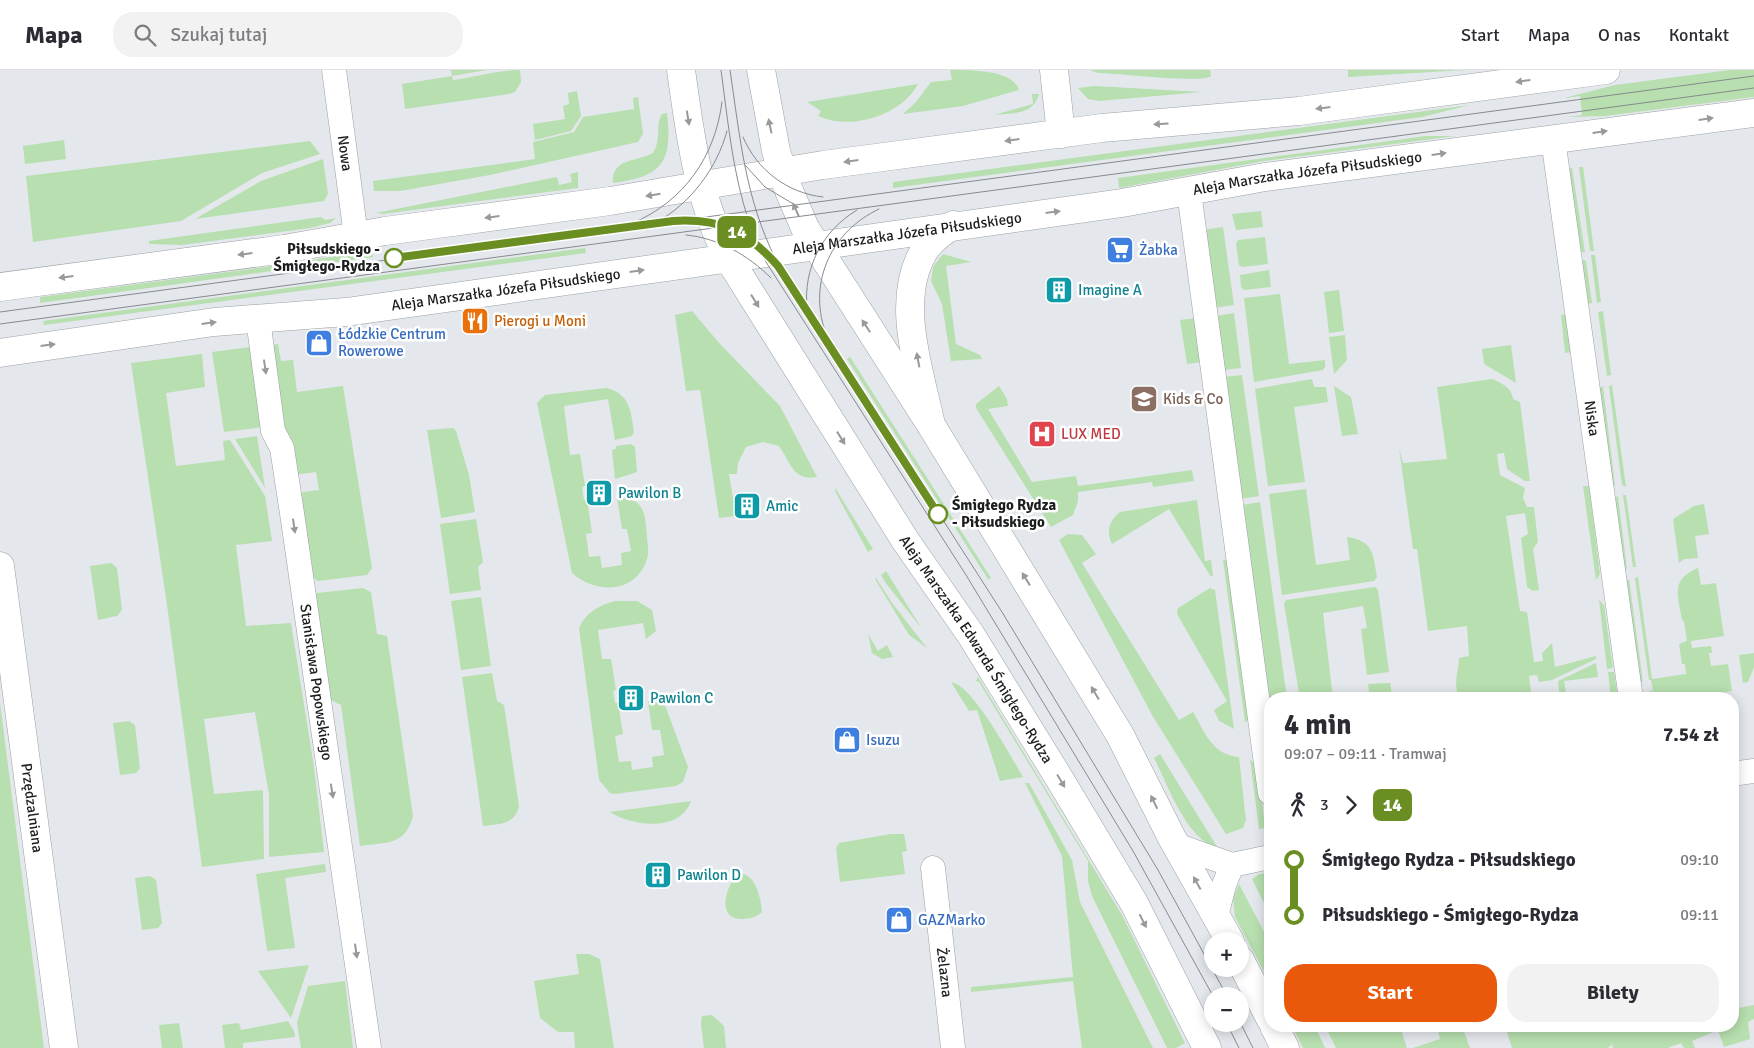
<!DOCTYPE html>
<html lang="pl">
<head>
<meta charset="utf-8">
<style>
	:root { --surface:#fff; --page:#f2f2f3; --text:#2b2b33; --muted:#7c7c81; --line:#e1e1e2; --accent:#ea580c }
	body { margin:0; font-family:Signika,sans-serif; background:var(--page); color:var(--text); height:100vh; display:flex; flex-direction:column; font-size:19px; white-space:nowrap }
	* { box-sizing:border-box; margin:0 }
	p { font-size:16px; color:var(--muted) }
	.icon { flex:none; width:28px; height:28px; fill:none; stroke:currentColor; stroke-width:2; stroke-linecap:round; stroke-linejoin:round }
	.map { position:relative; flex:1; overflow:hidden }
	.panel { position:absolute; left:1264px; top:622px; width:475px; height:340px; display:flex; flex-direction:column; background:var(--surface); border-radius:20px; box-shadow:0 2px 12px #0003 }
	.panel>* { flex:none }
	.badge { padding:0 10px; border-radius:8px; font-size:18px; line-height:32px }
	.tools { position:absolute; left:1204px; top:862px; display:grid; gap:10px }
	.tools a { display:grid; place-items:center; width:45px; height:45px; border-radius:50%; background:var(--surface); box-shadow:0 2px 12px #0003; font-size:25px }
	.map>.badge { position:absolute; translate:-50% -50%; box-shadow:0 0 0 2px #fff }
	.legs { display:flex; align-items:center; gap:8px; height:55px; padding:0 20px; font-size:16px }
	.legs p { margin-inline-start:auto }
	.overview { display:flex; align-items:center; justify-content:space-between; height:85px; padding:0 20px }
	h1 { font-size:28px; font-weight:700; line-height:38px }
	.cta { display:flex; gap:10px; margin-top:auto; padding:10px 20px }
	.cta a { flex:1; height:58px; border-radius:20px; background:var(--accent); color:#fff; font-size:20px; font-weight:700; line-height:58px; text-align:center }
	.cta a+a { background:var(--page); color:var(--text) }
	ul { padding:0 20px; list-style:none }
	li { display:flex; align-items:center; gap:18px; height:55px; font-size:19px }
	li i { display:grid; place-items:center; width:8px; height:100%; margin:0 6px; background:currentColor }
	li i::after { content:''; width:12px; height:12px; margin:-6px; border:4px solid; border-radius:50%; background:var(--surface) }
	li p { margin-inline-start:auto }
	li:first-child i { background:linear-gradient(#0000 50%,currentColor 0) }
	li:last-child i { background:linear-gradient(currentColor 50%,#0000 0) }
	header { display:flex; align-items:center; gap:30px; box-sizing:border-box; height:70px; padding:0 25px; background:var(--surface); border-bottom:1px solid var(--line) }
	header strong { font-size:24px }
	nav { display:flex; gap:28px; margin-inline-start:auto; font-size:18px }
	.search { width:350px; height:45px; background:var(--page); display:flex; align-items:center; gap:12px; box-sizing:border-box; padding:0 18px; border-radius:20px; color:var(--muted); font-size:19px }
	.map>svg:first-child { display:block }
</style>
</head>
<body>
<header>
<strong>Mapa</strong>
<div class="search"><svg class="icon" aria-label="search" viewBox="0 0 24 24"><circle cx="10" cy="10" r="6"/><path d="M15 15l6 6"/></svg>Szukaj tutaj</div>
<nav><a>Start</a><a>Mapa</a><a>O nas</a><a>Kontakt</a></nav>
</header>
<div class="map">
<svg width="1754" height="978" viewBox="0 0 1754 978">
	<rect width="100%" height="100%" fill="#e4e8ed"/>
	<!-- green -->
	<path fill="#b7dfaf" d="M451,0H487L452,6L453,10C476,7 497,0 520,0L521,12L515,22L509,24L405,39L402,14L452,6Z
		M950,0C973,0 1013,0 1019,20L963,36L903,44L916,32L931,12L952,10Z
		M1090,0H1210L1211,6C1205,14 1115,3 1098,3Z
		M1348,0H1465L1348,7Z
		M1730,0H1754V27L1605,46L1567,47L1582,45L1580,26L1564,28L1615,15Z
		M918,14C901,46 850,61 818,46L821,41L807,32Z
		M1095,16L1202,22L1099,31L1088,29L1078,18Z
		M577,21L581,46L571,61L535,70L533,54L565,49L563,36L569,34L568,23Z
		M1032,24H1039C1034,45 1012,43 994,45L1033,34Z
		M638,27L643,64L638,72L490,105L400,121H374L373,111L535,89L533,72L574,62L583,47L634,39L633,28Z
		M1470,35L1422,47L893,118V112Z
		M667,43C673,92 662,107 613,113C611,88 637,92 653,83C662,69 655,53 662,44Z
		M1426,66H1455L1264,91L1119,118L1118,108Z
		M64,70L66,89L25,94L23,76Z
		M310,71L320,84L262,103L181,151L33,172L26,106Z
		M323,89L328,124L324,131L195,149L261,111Z
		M1579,97H1583L1594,181H1590Z
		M1572,98L1585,182H1577L1567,99Z
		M578,102V118L383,144L376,143L557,107L559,115L572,112L570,104Z
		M1261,141L1263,157L1236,160L1232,144Z
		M321,147L325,150L336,148L330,153L310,158L182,175L149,174V171Z
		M1223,157L1234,235L1213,238L1203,160Z
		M1265,167L1268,194L1242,197L1239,195L1236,174L1238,170Z
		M585,178L586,183L44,255L43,251Z
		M372,180L373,187L40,233V227L287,194Z
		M943,184L971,192L946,196L956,274L980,285L982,289L951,291L942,234L931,211L933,197Z
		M1591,185H1595L1601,232L1597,233Z
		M1584,190L1586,191L1592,233L1585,234L1579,194Z
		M1269,200L1271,217L1244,220L1241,217L1240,205Z
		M1339,220L1344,261L1329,263L1324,222Z
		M1280,224L1289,294L1325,290V297L1323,300L1254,312L1244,228Z
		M692,241L720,274L780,336L817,407C793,411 791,393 779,376L763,372L746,377L738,393L737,404H729L736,446L719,448L700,320L686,321L675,245Z
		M1603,241L1611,305L1607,306L1598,242Z
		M1234,243L1241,298L1223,300L1215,246Z
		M1570,244L1575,282L1565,283L1561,245Z
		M1196,248L1202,292L1187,294L1180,250Z
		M1345,265L1347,290L1334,304L1329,267Z
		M278,274L281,291L293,290L297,322L343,316L372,498L367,505L318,511L309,504L296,423L319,420L316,402L294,405L267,276Z
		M1511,275L1516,313L1484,294L1482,279Z
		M250,277L263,357L224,362L212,282Z
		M202,284L205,317L166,323L176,396L225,390L223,371L230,370L265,426L272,471L236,475L246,556L291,553L314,697L324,782L269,787V725L255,642L204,649L214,724L263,720L264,789L202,797L167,535L131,293Z
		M850,287L991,508L988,509L847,289Z
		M1242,305L1259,426L1240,429L1224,307Z
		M1312,309L1314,317H1326L1328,332L1294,337L1305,412L1268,416L1255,319Z
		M1492,309C1502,313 1512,318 1513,329L1520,332L1530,411H1525L1507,399L1504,383L1497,384L1500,405L1525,418L1523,428L1527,437H1534L1538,472L1533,479L1539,520L1533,521L1527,517L1521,468L1528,464L1525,443L1506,446L1520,541L1527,542L1534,592L1543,591L1542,583L1552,573L1555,597L1596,586V589L1552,610L1539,612L1537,605L1529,606L1532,629H1459C1453,609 1458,607 1459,588L1469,586L1467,556L1428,561L1417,479H1413L1399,378L1403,393L1447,389L1437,317Z
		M1612,315L1626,417L1622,415L1609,316Z
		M999,316L1007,329L1008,336L988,339L1032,412L1076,406L1078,416L1192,400L1194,411L1153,417L1152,412L1078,422V431L1073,445L1051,457L976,338V334Z
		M1334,316L1351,327L1358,364L1342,366Z
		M1603,316L1615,416L1610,415L1597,319Z
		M606,318C630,323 631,342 634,362L632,366L615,370L608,329L564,336L570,385L580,384L585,416L582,417L584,430L587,429L592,463L586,464L589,487L600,486L602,498L622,495L621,483L631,481L627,459H622L617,428C645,427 645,444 647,466C647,472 649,480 648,485C639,524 597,525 572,503L537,333L545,325Z
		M453,358L456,361L469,405L475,442L441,448L427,360Z
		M257,366L265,418L235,369Z
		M631,374L635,377L637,402L615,409L612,380L616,379V376Z
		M1583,416H1589L1600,504L1596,510Z
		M835,418L873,479L868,482L835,421Z
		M1306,419L1316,495L1350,490L1347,467C1374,471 1373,484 1377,507L1374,511L1282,525L1269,424Z
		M1623,425H1626L1636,497H1633Z
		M1618,426L1627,499L1621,497L1612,429Z
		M1197,430L1205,491L1211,490L1213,505L1211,507L1169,439L1112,474C1106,461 1109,451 1120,442Z
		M1260,432L1287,629H1270V645L1242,435Z
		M1704,434L1709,464L1695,466L1698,488L1684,489L1679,493L1673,449L1694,436Z
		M476,449L483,492L478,497L481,520L450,524L440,454Z
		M1068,464L1082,465L1096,484L1082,493L1179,650L1193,642C1205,662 1212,685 1239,687L1246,750L1243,758L1226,764L1152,645L1059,470Z
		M1229,489L1249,648L1245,653L1223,490Z
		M111,493L117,498L122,540L117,546L98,550L90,496Z
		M1698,498L1701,515L1716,513L1724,566L1691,571L1692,578L1711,576L1712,583H1709L1711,596L1728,594L1732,621L1680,629H1651L1650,620L1653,621L1651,610H1649L1635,508L1638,507L1652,609L1686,604L1685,594H1682L1679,574L1687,571L1684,551L1682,550C1678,525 1670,510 1698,498Z
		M886,501L922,559L885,512L881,505Z
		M876,508L892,533L927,578L909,565L875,509Z
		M1629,509L1643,612L1637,613L1624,512Z
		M1375,517L1378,520L1389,602L1367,605L1361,559L1367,558L1363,536L1323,543L1333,629H1300L1284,534L1286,530Z
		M363,518L371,522L377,564L387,566L413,746C405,776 387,772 360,776L341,635L329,629L311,529L317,523Z
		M1210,518L1215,520L1234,659L1219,651L1214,640L1227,631L1177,544L1178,538Z
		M481,527L491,596L461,600L451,531Z
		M1599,530L1604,535L1613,598L1607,599Z
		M615,531H637L652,540L656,561L646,569L643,553L598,560L602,589H611L616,620L613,621L615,633H618L623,664L615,666L619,692L631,691L632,700L653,697L652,687L664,685L660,660H652L648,631L663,630L688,697L683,712L676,716L615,724L610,723L599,710L579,558C586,542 598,536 615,531Z
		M868,564L878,581L887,575L893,587L882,589L872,583Z
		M1754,583V597L1748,612L1743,613L1739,585Z
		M1596,593L1598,607L1564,611L1567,629H1560L1558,611Z
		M1608,602H1614L1618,629H1611Z
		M492,603L497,631L504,635L519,736C515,755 499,754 483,756L462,607Z
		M978,607L1122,845L1185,973L1176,978H1167L1092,826L1088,811V791L979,612L976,611Z
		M951,612C972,614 1011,687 1023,707L1000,711L977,640L969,641Z
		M1390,613L1393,629H1370L1368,614Z
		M0,632L6,680L44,978H0Z
		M129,651L135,655L140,698L136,703L120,705L113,653Z
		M1160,684L1219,780C1184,766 1170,719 1154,688Z
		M1250,689L1258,698L1265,758L1259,759Z
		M1025,713H1029L1072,790L1080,832L1153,978H1082L1073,911L971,922V917L1073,907L1062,786Z
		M691,731C680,763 632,756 610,742Z
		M891,764H904L907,781L902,782L905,804L840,812L836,778L839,773Z
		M325,794L326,802L285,808L295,878L267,881L256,804Z
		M740,803C756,805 761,828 762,842C756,847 752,848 744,849C712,851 729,808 740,803Z
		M1270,803V845L1252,809L1259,804Z
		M150,806L156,810L162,853L158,858L142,860L135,808Z
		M1239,814L1270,873V913L1235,847L1233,828Z
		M576,884H589L600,889L614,978H575L574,962H558L540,948L534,911L579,904Z
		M309,895L291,948L258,901Z
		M345,911L353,978H301L297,953L308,916Z
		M1754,935V949L1748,952L1750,969L1724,977L1718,960L1692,971L1695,978H1684L1681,973L1668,978H1613L1612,974L1608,978H1512L1505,956H1732L1733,939Z
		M712,945L724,956L726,978H704L701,954L702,946Z
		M288,951L294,961L295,967L243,973V978H225L222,955L239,953L241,960Z
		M179,953L183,978H162L159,955Z
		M1292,956H1315L1325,978H1303Z
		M1325,956H1400L1407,978H1336Z
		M1437,956H1462L1470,978H1413L1440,969Z"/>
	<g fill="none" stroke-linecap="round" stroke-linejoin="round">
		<!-- street casing -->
		<g stroke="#9ca1a5" stroke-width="25">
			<g id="street">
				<path id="s1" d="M334,0L356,166"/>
				<path id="s2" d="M1553,69L1631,629"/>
				<path d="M1189,122L1270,723"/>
				<path id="s3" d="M258,249L273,361L282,378L293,450L369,978"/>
				<path d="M1732,704L1754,701"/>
				<path d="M1176,775L1232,795L1270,787"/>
				<path id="s4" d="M933,798L953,978"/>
				<path d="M1216,846L1224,815L1232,795"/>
			</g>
		</g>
		<!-- secondary casing -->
		<g stroke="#9ca1a5" stroke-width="29">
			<g id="secondary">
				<path d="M1054,0L1061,64"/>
				<path d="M0,217L284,179L385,161L610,131L823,95L1102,58L1299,41L1606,0"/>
				<path id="s5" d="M0,283L214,252L346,242L510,219L1122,133L1265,107L1754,43"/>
				<path d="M931,355C920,302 894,231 924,181C931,170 942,162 953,155"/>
				<path id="s6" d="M0,496L64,978"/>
			</g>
		</g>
		<!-- primary casing -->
		<g stroke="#9ca1a5" stroke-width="29">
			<g id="primary">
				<path id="s7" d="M681,0C690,65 698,130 729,189L905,470L971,565L1062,713L1134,833L1207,978"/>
				<path d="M761,0L776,81L787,116L805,158L931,355L1120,665L1172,768L1230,871"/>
				<path d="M1240,890L1270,948"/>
				<path d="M1274,956L1285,978"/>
			</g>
		</g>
		<!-- street -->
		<use href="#street" stroke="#fff" stroke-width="24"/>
		<!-- secondary -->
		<use href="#secondary" stroke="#fff" stroke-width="28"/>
		<!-- primary -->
		<use href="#primary" stroke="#fff" stroke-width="28"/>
		<!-- tram -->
		<path stroke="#878a8e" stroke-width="1" d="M721,0C730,66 735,132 766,192L966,505L1133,781L1213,926
			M730,0C740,67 745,128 776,190L1002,542L1158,800L1227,926
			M743,67C757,100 787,123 823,127
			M745,95L765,117L795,135
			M657,152C691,133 717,98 727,61
			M633,153C684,131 715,87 722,32
			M724,155L756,175
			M686,165C718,168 748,185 771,208
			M807,239C803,198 822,161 857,140
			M0,242L1754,6
			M0,254L1754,18
			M825,261C808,211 832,161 879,139
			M1240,952L1253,978
			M1227,954L1239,978"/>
	</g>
	<!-- one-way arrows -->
	<defs><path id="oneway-solid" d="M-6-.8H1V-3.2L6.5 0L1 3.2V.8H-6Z" transform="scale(1.25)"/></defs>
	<g fill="#98999a">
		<use href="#oneway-solid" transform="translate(1523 11) rotate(172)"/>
		<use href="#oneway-solid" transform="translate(1323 38) rotate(173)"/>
		<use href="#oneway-solid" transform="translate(688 48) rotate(81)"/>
		<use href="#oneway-solid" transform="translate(1706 49) rotate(-8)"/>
		<use href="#oneway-solid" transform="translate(1161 54) rotate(176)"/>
		<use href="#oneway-solid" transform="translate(770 56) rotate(-102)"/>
		<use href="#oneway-solid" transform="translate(1600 62) rotate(-8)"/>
		<use href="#oneway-solid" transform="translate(1012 70) rotate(172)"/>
		<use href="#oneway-solid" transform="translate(1439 84) rotate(-8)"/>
		<use href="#oneway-solid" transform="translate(851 91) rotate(172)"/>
		<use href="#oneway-solid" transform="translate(653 125) rotate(171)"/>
		<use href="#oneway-solid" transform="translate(796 140) rotate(-114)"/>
		<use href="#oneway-solid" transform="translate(1053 142) rotate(-7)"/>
		<use href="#oneway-solid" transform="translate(492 147) rotate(173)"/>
		<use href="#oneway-solid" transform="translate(245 184) rotate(173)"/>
		<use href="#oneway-solid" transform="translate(637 201) rotate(-8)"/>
		<use href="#oneway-solid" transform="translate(66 207) rotate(173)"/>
		<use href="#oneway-solid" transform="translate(755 231) rotate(58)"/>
		<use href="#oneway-solid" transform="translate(209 253) rotate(-7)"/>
		<use href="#oneway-solid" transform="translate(866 256) rotate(-123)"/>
		<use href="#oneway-solid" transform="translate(48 275) rotate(-7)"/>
		<use href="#oneway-solid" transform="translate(918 290) rotate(-101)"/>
		<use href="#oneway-solid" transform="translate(265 297) rotate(82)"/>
		<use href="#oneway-solid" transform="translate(841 368) rotate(58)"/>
		<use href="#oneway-solid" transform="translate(294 456) rotate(82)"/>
		<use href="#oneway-solid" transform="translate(1026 509) rotate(-122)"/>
		<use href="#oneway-solid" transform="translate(1095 623) rotate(-121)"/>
		<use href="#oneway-solid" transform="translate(1061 711) rotate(59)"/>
		<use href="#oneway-solid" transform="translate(332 721) rotate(81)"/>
		<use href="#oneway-solid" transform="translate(1154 732) rotate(-116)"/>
		<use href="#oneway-solid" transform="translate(1197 813) rotate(-119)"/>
		<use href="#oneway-solid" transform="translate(1143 851) rotate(63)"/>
		<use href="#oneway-solid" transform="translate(356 881) rotate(82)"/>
	</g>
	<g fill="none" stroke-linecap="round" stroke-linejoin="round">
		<!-- line-1 casing -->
		<g stroke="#fff" stroke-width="11">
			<path id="line-1" d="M394,188L673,151C720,148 747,161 778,196L938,444"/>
		</g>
		<!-- line-1 -->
		<use href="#line-1" stroke="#6b8e23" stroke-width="8"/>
	</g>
	<!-- icons -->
	<defs>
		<g id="supermarket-square" transform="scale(1.4375)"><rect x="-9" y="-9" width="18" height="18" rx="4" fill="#3f7fe0" stroke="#fff"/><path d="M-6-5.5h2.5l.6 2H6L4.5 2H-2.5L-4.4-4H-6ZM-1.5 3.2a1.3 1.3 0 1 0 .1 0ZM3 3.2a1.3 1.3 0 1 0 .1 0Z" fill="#fff"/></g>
		<g id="building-square" transform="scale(1.4375)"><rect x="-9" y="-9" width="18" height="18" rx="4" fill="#0f9aa8" stroke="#fff"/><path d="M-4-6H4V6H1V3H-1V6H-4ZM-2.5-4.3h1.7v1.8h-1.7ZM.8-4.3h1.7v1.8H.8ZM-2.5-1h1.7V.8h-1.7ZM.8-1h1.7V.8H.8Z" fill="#fff"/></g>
		<g id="restaurant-square" transform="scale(1.4375)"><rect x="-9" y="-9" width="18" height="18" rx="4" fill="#e8710a" stroke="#fff"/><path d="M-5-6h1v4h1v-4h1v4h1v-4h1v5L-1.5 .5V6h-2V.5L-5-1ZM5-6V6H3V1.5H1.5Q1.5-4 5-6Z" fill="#fff"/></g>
		<g id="shop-square" transform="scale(1.4375)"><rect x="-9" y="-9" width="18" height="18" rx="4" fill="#3f7fe0" stroke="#fff"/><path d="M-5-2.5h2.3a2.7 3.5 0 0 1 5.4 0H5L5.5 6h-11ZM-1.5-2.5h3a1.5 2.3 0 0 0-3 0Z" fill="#fff"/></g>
		<g id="school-square" transform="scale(1.4375)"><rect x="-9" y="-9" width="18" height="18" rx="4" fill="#8d6e63" stroke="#fff"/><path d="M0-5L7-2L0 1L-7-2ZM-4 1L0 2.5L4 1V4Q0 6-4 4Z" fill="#fff"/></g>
		<g id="hospital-square" transform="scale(1.4375)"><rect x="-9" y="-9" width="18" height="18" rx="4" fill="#e0444e" stroke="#fff"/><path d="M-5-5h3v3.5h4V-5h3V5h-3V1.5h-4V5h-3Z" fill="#fff"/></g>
	</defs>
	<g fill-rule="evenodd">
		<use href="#supermarket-square" x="1120" y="180"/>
		<use href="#building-square" x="1059" y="220"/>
		<use href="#restaurant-square" x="475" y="251"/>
		<use href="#shop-square" x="319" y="273"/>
		<use href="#school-square" x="1144" y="329"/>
		<use href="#hospital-square" x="1042" y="364"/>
		<use href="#building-square" x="599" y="423"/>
		<use href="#building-square" x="747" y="436"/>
		<use href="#building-square" x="631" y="628"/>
		<use href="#shop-square" x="847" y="670"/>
		<use href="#building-square" x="658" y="805"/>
		<use href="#shop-square" x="899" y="850"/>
	</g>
	<!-- markers -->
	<g fill="#fff" stroke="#6b8e23" stroke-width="2.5">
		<circle cx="394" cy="188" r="9"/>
		<circle cx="938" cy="444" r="9"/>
	</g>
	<g text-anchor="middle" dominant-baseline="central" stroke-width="5" stroke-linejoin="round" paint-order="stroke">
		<!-- street labels -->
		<g font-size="15" fill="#1b1d1f" stroke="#fff">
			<text stroke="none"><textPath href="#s1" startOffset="84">Nowa</textPath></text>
			<text stroke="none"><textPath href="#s5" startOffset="1320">Aleja Marszałka Józefa Piłsudskiego</textPath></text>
			<text stroke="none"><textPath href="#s5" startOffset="915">Aleja Marszałka Józefa Piłsudskiego</textPath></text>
			<text stroke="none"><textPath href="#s5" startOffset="510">Aleja Marszałka Józefa Piłsudskiego</textPath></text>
			<text stroke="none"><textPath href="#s2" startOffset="282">Niska</textPath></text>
			<text stroke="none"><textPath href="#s7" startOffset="658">Aleja Marszałka Edwarda Śmigłego-Rydza</textPath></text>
			<text stroke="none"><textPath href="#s3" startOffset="369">Stanisława Popowskiego</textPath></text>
			<text stroke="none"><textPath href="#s6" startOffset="244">Przędzalniana</textPath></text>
			<text stroke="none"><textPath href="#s4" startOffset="105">Żelazna</textPath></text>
		</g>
		<!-- stop labels -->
		<g font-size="15" font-weight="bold" fill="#1b1d1f" stroke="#fff" text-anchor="end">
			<text x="380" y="179">Piłsudskiego -<tspan x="380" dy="17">Śmigłego-Rydza</tspan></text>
			<text x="952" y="435" text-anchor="start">Śmigłego Rydza<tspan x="952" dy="17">- Piłsudskiego</tspan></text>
		</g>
		<!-- shop labels -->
		<g font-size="15" fill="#366cbe" stroke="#fff" text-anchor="start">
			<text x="1139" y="180">Żabka</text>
			<text x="338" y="264">Łódzkie Centrum<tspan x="338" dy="17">Rowerowe</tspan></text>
			<text x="866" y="670">Isuzu</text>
			<text x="918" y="850">GAZMarko</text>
		</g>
		<!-- culture labels -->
		<g font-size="15" fill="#0d838f" stroke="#fff" text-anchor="start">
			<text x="1078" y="220">Imagine A</text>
			<text x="618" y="423">Pawilon B</text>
			<text x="766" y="436">Amic</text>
			<text x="650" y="628">Pawilon C</text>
			<text x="677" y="805">Pawilon D</text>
		</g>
		<!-- food labels -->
		<g font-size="15" fill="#c56008" stroke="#fff" text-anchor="start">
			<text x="494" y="251">Pierogi u Moni</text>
		</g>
		<!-- education labels -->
		<g font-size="15" fill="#785e54" stroke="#fff" text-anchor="start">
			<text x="1163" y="329">Kids &amp; Co</text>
		</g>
		<!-- health labels -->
		<g font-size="15" fill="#be3a42" stroke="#fff" text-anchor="start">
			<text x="1061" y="364">LUX MED</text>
		</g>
	</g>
</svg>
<div class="tools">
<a>+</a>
<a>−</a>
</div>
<b class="badge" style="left:737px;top:162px;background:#6b8e23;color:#fff">14</b>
<section class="panel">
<div class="overview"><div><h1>4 min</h1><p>09:07 – 09:11 · Tramwaj</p></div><b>7.54 zł</b></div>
<div class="legs"><svg class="icon" aria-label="walk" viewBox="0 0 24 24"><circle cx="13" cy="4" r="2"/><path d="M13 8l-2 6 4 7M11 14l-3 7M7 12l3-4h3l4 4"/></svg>3<svg class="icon" aria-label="forward" viewBox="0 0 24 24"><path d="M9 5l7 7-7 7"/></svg><b class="badge" style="background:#6b8e23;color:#fff">14</b></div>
<ul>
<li><i style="color:#6b8e23"></i><b>Śmigłego Rydza - Piłsudskiego</b><p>09:10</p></li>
<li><i style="color:#6b8e23"></i><b>Piłsudskiego - Śmigłego-Rydza</b><p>09:11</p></li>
</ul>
<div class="cta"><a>Start</a><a>Bilety</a></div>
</section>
</div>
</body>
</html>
